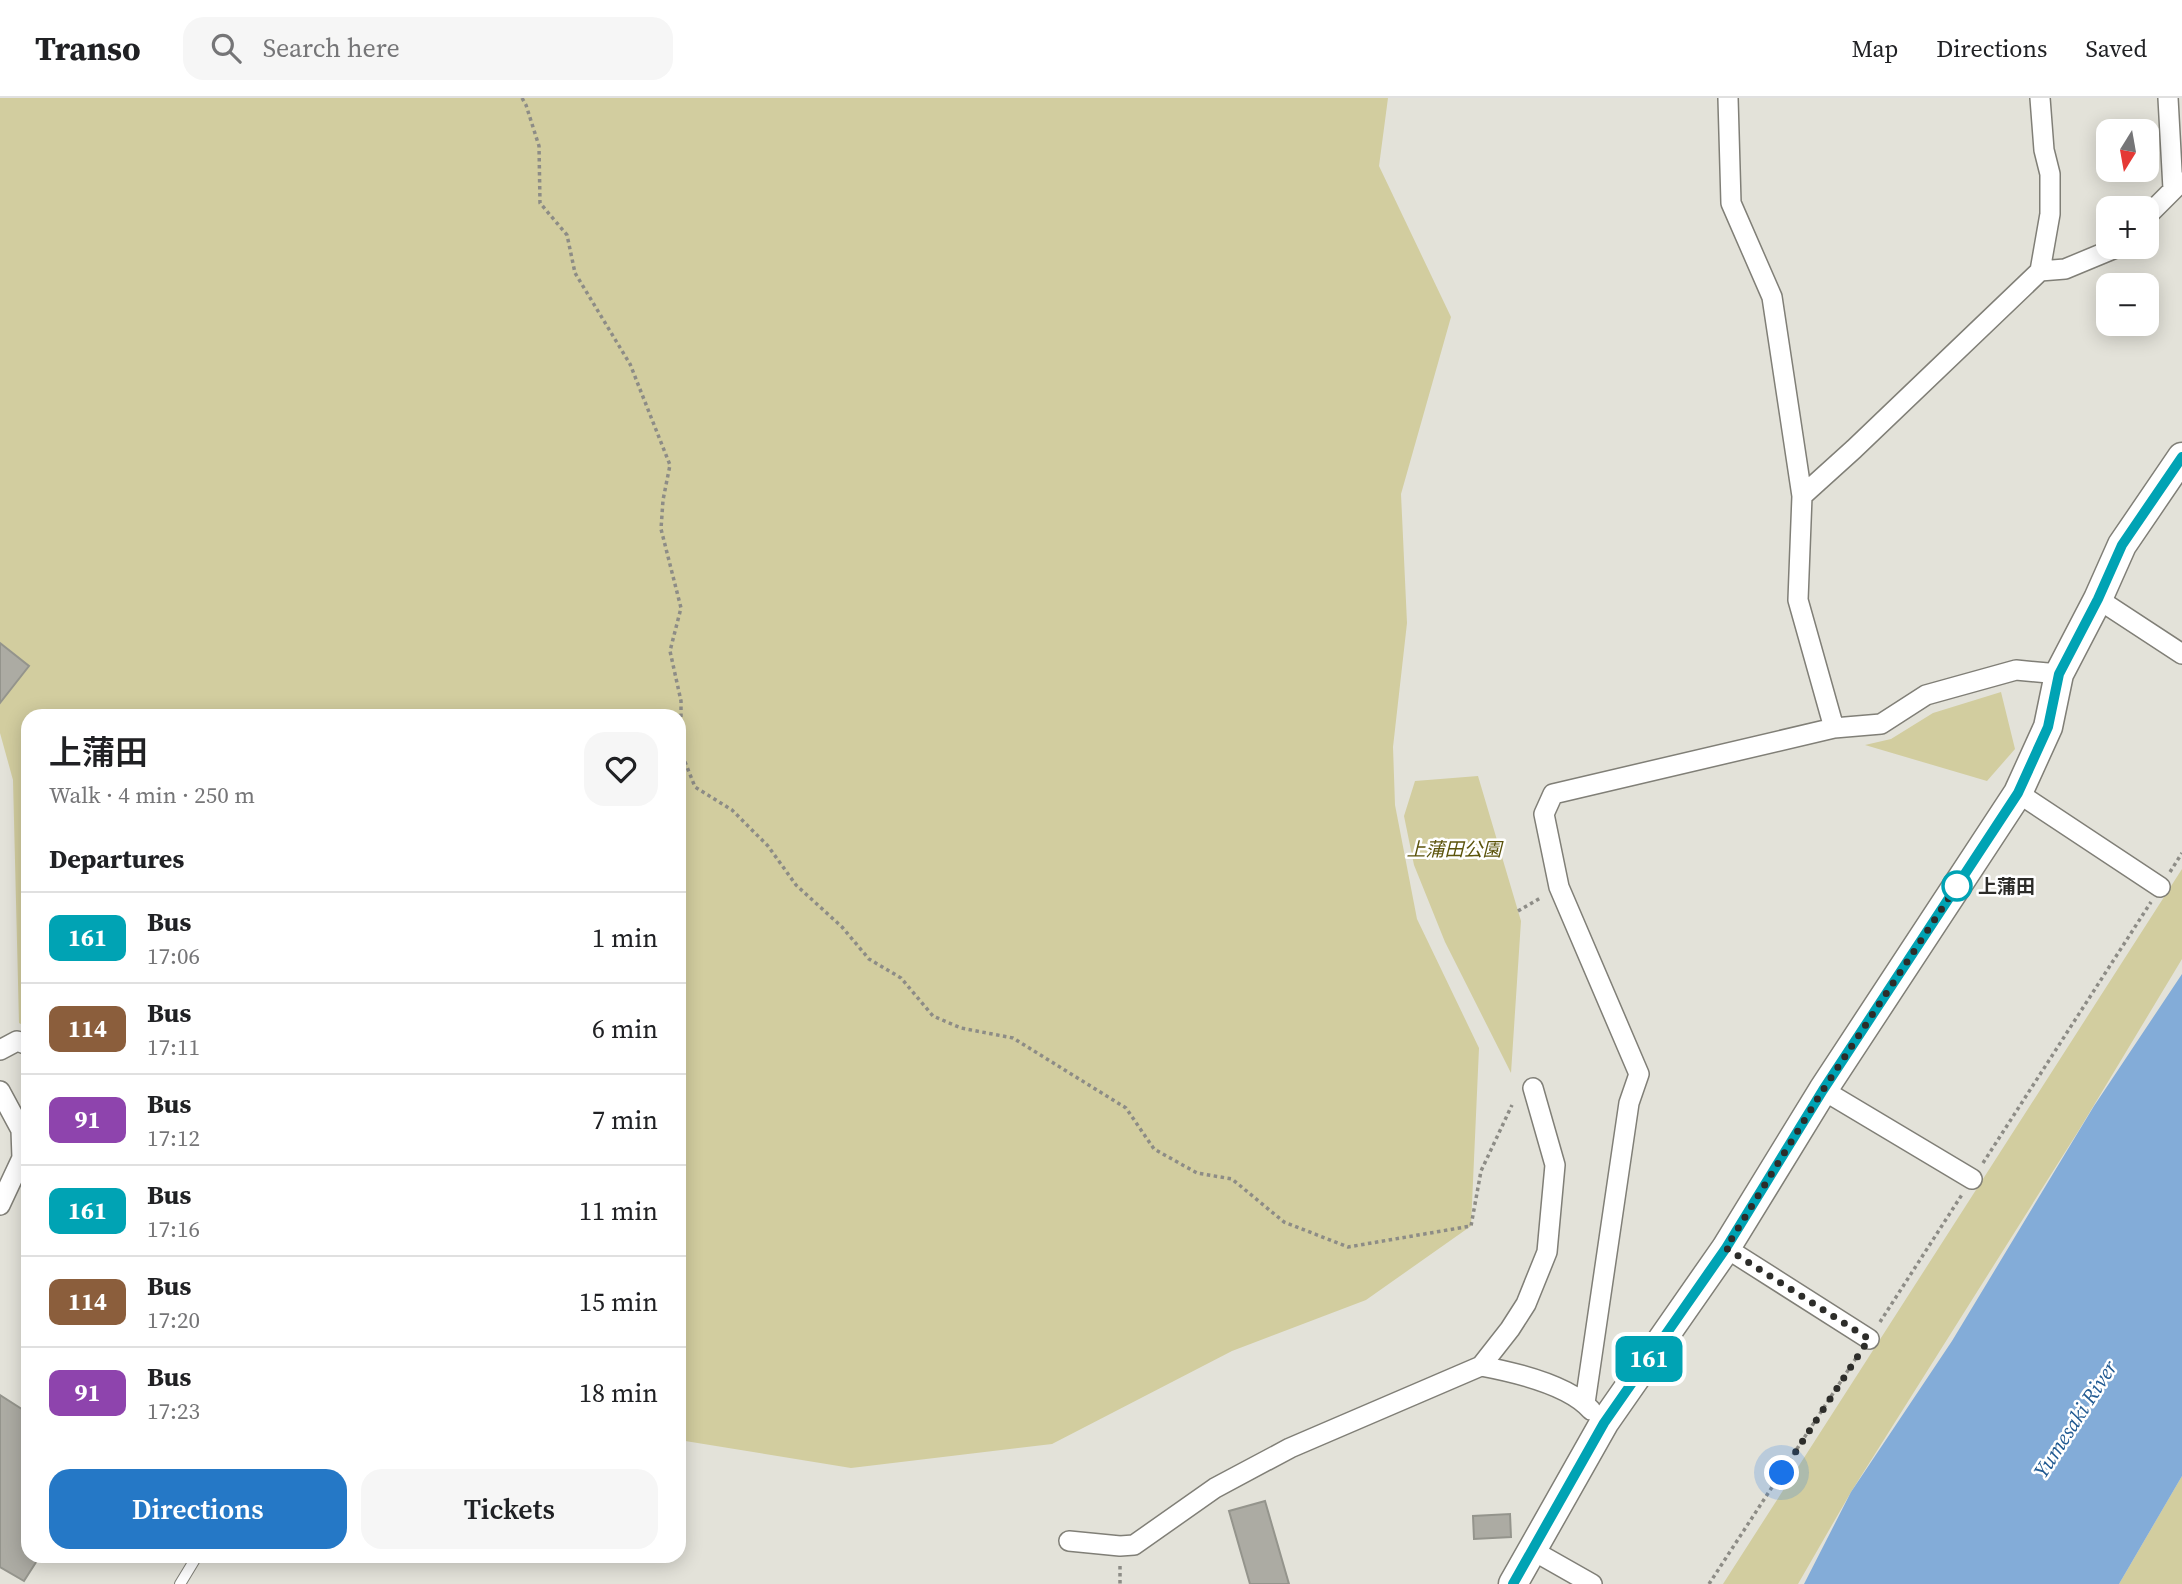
<!DOCTYPE html>
<html lang="en">
<head>
<meta charset="utf-8">
<style>
	:root { --surface:#fff; --page:#f6f6f6; --text:#202124; --muted:#757577; --line:#e0e0e0; --accent:#2578c6 }
	body { margin:0; font-family:"Source Serif 4","Noto Sans JP",serif; background:var(--page); color:var(--text); height:100vh; display:flex; flex-direction:column; font-size:26px; white-space:nowrap }
	* { box-sizing:border-box; margin:0 }
	p { font-size:23px; color:var(--muted) }
	.icon { flex:none; width:38px; height:38px; fill:none; stroke:currentColor; stroke-width:2; stroke-linecap:round; stroke-linejoin:round }
	.map { position:relative; flex:1; overflow:hidden }
	.details { position:absolute; left:21px; top:611px; width:665px; height:854px; display:flex; flex-direction:column; background:var(--surface); border-radius:21px; box-shadow:0 4px 18px #0003 }
	.details>* { flex:none }
	.badge { padding:0 14px; border-radius:10px; font-size:24px; line-height:46px }
	.needle { width:46px; rotate:191deg }
	.controls { position:absolute; left:2096px; top:21px; display:grid; gap:14px }
	.controls a { display:grid; place-items:center; width:63px; height:63px; border-radius:14px; background:var(--surface); box-shadow:0 4px 18px #0003; font-size:35px }
	.you { position:absolute; width:35px; height:35px; margin:-18px; border:5px solid #fff; border-radius:50%; background:#1a73e8; box-shadow:0 0 0 10px #1a73e833 }
	.map>.badge { position:absolute; translate:-50% -50%; box-shadow:0 0 0 4px #fff }
	h2 { padding:0 28px; font-size:26px; line-height:63px }
	.round { display:grid; place-items:center; flex:none; width:74px; height:74px; border-radius:21px; background:var(--page) }
	.overview { display:flex; align-items:center; justify-content:space-between; height:119px; padding:0 28px }
	h1 { font-size:33px; font-weight:600; line-height:52px }
	.button { display:flex; gap:14px; margin-top:auto; padding:14px 28px }
	.button a { flex:1; height:80px; border-radius:21px; background:var(--accent); color:#fff; font-size:28px; font-weight:600; line-height:80px; text-align:center }
	.button a+a { background:var(--page); color:var(--text) }
	ul { padding:0; list-style:none }
	li { display:flex; align-items:center; gap:21px; height:91px; padding:0 28px; border-top:2px solid var(--line) }
	li div { flex:1 }
	li b { display:block; font-size:26px }
	li em { font-style:normal }
	li .badge { min-width:77px; font-weight:700; text-align:center }
	header { display:flex; align-items:center; gap:42px; box-sizing:border-box; height:98px; padding:0 35px; background:var(--surface); border-bottom:2px solid var(--line) }
	header strong { font-size:33px }
	nav { display:flex; gap:38px; margin-inline-start:auto; font-size:24px }
	.search { width:490px; height:63px; background:var(--page); display:flex; align-items:center; gap:18px; box-sizing:border-box; padding:0 24px; border-radius:21px; color:var(--muted); font-size:26px }
	.map>svg:first-child { display:block }
</style>
</head>
<body>
<header>
<strong>Transo</strong>
<div class="search"><svg class="icon" aria-label="search" viewBox="0 0 24 24"><circle cx="10" cy="10" r="6"/><path d="M15 15l6 6"/></svg>Search here</div>
<nav><a>Map</a><a>Directions</a><a>Saved</a></nav>
</header>
<div class="map">
<svg width="2182" height="1486" viewBox="0 0 2182 1486">
	<rect width="100%" height="100%" fill="#e3e2d9"/>
	<!-- green -->
	<path fill="#d2cd9f" d="M0,0H1388L1379,68L1451,219L1401,396L1407,525L1393,649L1395,707L1417,821L1479,950L1471,1128L1366,1202L1232,1253L1052,1346L851,1370L679,1342V618H28V930L19,925L13,682L0,635Z
		M2001,594L2015,651L1987,683L1865,647L1891,641L1933,615Z
		M1478,678L1521,823L1511,975L1445,844L1414,767L1404,718L1415,683Z
		M2182,771V861L2079,1032L1851,1394L1798,1486H1723Z
		M2182,1378V1486H2119Z"/>
	<!-- water -->
	<path fill="#83acd8" d="M2182,876V1378L2119,1486H1804L1851,1394L1952,1243L2094,1008Z"/>
	<!-- building -->
	<path fill="#acaba3" stroke="#94948c" stroke-width="2" d="M0,545L29,568L0,605Z
		M0,1297L28,1315V1458H40L24,1483L0,1469Z
		M1265,1403L1289,1486H1250L1229,1413Z
		M1510,1416L1511,1439L1474,1441L1473,1418Z"/>
	<g fill="none" stroke-linecap="round" stroke-linejoin="round">
		<!-- lane casing -->
		<g stroke="#807f77" stroke-width="12">
			<path id="lane" d="M180,1486L197,1458"/>
		</g>
		<!-- street casing -->
		<g stroke="#807f77" stroke-width="22">
			<path id="street" d="M1728,0L1731,105L1772,199L1802,398L1798,502L1834,630
				M2168,0L2173,91
				M2147,118L2181,84
				M2040,173L2050,116V76L2044,52L2040,0
				M1802,398L1854,351L2040,173L2065,171L2118,149
				M2098,501L2182,556
				M2018,695L2160,789
				M0,952L17,943L28,947
				M1823,992L1972,1081
				M0,993L21,1032L22,1060L0,1107
				M1726,1150L1869,1241
				M1481,1268L1510,1231L1526,1206L1547,1154L1555,1067L1533,990
				M1585,1305L1629,1005L1639,976L1559,789L1544,716L1553,696L1834,630L1881,626L1926,597L2016,572L2059,576
				M1069,1443L1120,1448L1134,1447L1215,1390L1290,1350L1481,1268C1513,1274 1569,1287 1591,1312
				M1532,1452L1592,1486"/>
		</g>
		<!-- secondary casing -->
		<g stroke="#807f77" stroke-width="31">
			<path id="secondary" d="M1513,1486L1604,1325L1726,1150L1823,992L2018,695L2048,629L2059,576L2098,501L2122,447L2182,359"/>
		</g>
		<!-- path -->
		<path stroke="#8d8c86" stroke-width="3.5" stroke-dasharray="3.5 3.5" stroke-linecap="butt" d="M522,0L526,7L539,48L540,105L567,137L575,175L630,266L670,367L663,402L661,431L681,510L670,553L681,603V654L695,689L732,712L768,748L796,787L842,829L869,861L901,880L933,918L961,930L1013,940L1126,1010L1154,1051L1197,1075L1232,1081L1284,1124L1348,1149L1471,1128L1481,1073L1512,1007
			M2170,774L2182,755
			M1518,813L1542,799
			M1983,1065L2151,804
			M1880,1224L1963,1095
			M1120,1468V1486
			M1709,1486L1858,1257"/>
		<!-- lane -->
		<use href="#lane" stroke="#fff" stroke-width="10"/>
		<!-- street -->
		<use href="#street" stroke="#fff" stroke-width="19"/>
		<!-- secondary -->
		<use href="#secondary" stroke="#fff" stroke-width="28"/>
	</g>
	<g fill="none" stroke-linecap="round" stroke-linejoin="round">
		<!-- line casing -->
		<g stroke="#fff" stroke-width="16">
			<path id="line" d="M1513,1486L1604,1325L1726,1150L1823,992L2018,695L2048,629L2059,576L2098,501L2122,447L2182,359"/>
		</g>
		<!-- line -->
		<use href="#line" stroke="#00a3b4" stroke-width="10"/>
		<!-- walk -->
		<path stroke="#2d2d2a" stroke-width="7" stroke-dasharray="0 12.6" d="M1782,1375L1869,1241L1726,1150L1823,992L1958,786L1957,788"/>
	</g>
	<!-- markers -->
	<circle fill="#fff" stroke="#00a3b4" stroke-width="3.5" cx="1957" cy="788" r="14"/>
	<g text-anchor="middle" dominant-baseline="central" stroke-width="5" stroke-linejoin="round" paint-order="stroke">
		<!-- park labels -->
		<g font-size="19" font-style="italic" fill="#5c540c" stroke="#fff">
			<text x="1454" y="751">上蒲田公園</text>
		</g>
		<!-- stop labels -->
		<g font-size="19" font-weight="bold" fill="#2d2d2a" stroke="#fff" text-anchor="start">
			<text x="1978" y="788">上蒲田</text>
		</g>
		<!-- water labels -->
		<g font-size="21" font-style="italic" fill="#215a92" stroke="#fff">
			<text transform="translate(2075 1321) rotate(-57)">Yumesaki River</text>
		</g>
	</g>
</svg>
<div class="controls">
<a><svg class="needle" viewBox="-14 -14 28 28"><path d="M0-13l5 13h-10z" fill="#e53935"/><path d="M0 13l5-13h-10z" fill="#757577"/></svg></a>
<a>+</a>
<a>−</a>
</div>
<div class="you" style="left:1782px;top:1375px"></div>
<b class="badge" style="left:1649px;top:1261px;background:#00a3b4;color:#fff">161</b>
<section class="details">
<div class="overview"><div><h1>上蒲田</h1><p>Walk · 4 min · 250 m</p></div><a class="round"><svg class="icon" aria-label="heart" viewBox="0 0 24 24"><path d="M12 20l-8-8c-3-5 5-10 8-4 3-6 11-1 8 4z"/></svg></a></div>
<h2>Departures</h2>
<ul>
<li><span class="badge" style="background:#00a3b4;color:#fff">161</span><div><b>Bus</b><p>17:06</p></div><em>1 min</em></li>
<li><span class="badge" style="background:#8b5e3c;color:#fff">114</span><div><b>Bus</b><p>17:11</p></div><em>6 min</em></li>
<li><span class="badge" style="background:#8e44ad;color:#fff">91</span><div><b>Bus</b><p>17:12</p></div><em>7 min</em></li>
<li><span class="badge" style="background:#00a3b4;color:#fff">161</span><div><b>Bus</b><p>17:16</p></div><em>11 min</em></li>
<li><span class="badge" style="background:#8b5e3c;color:#fff">114</span><div><b>Bus</b><p>17:20</p></div><em>15 min</em></li>
<li><span class="badge" style="background:#8e44ad;color:#fff">91</span><div><b>Bus</b><p>17:23</p></div><em>18 min</em></li>
</ul>
<div class="button"><a>Directions</a><a>Tickets</a></div>
</section>
</div>
</body>
</html>
